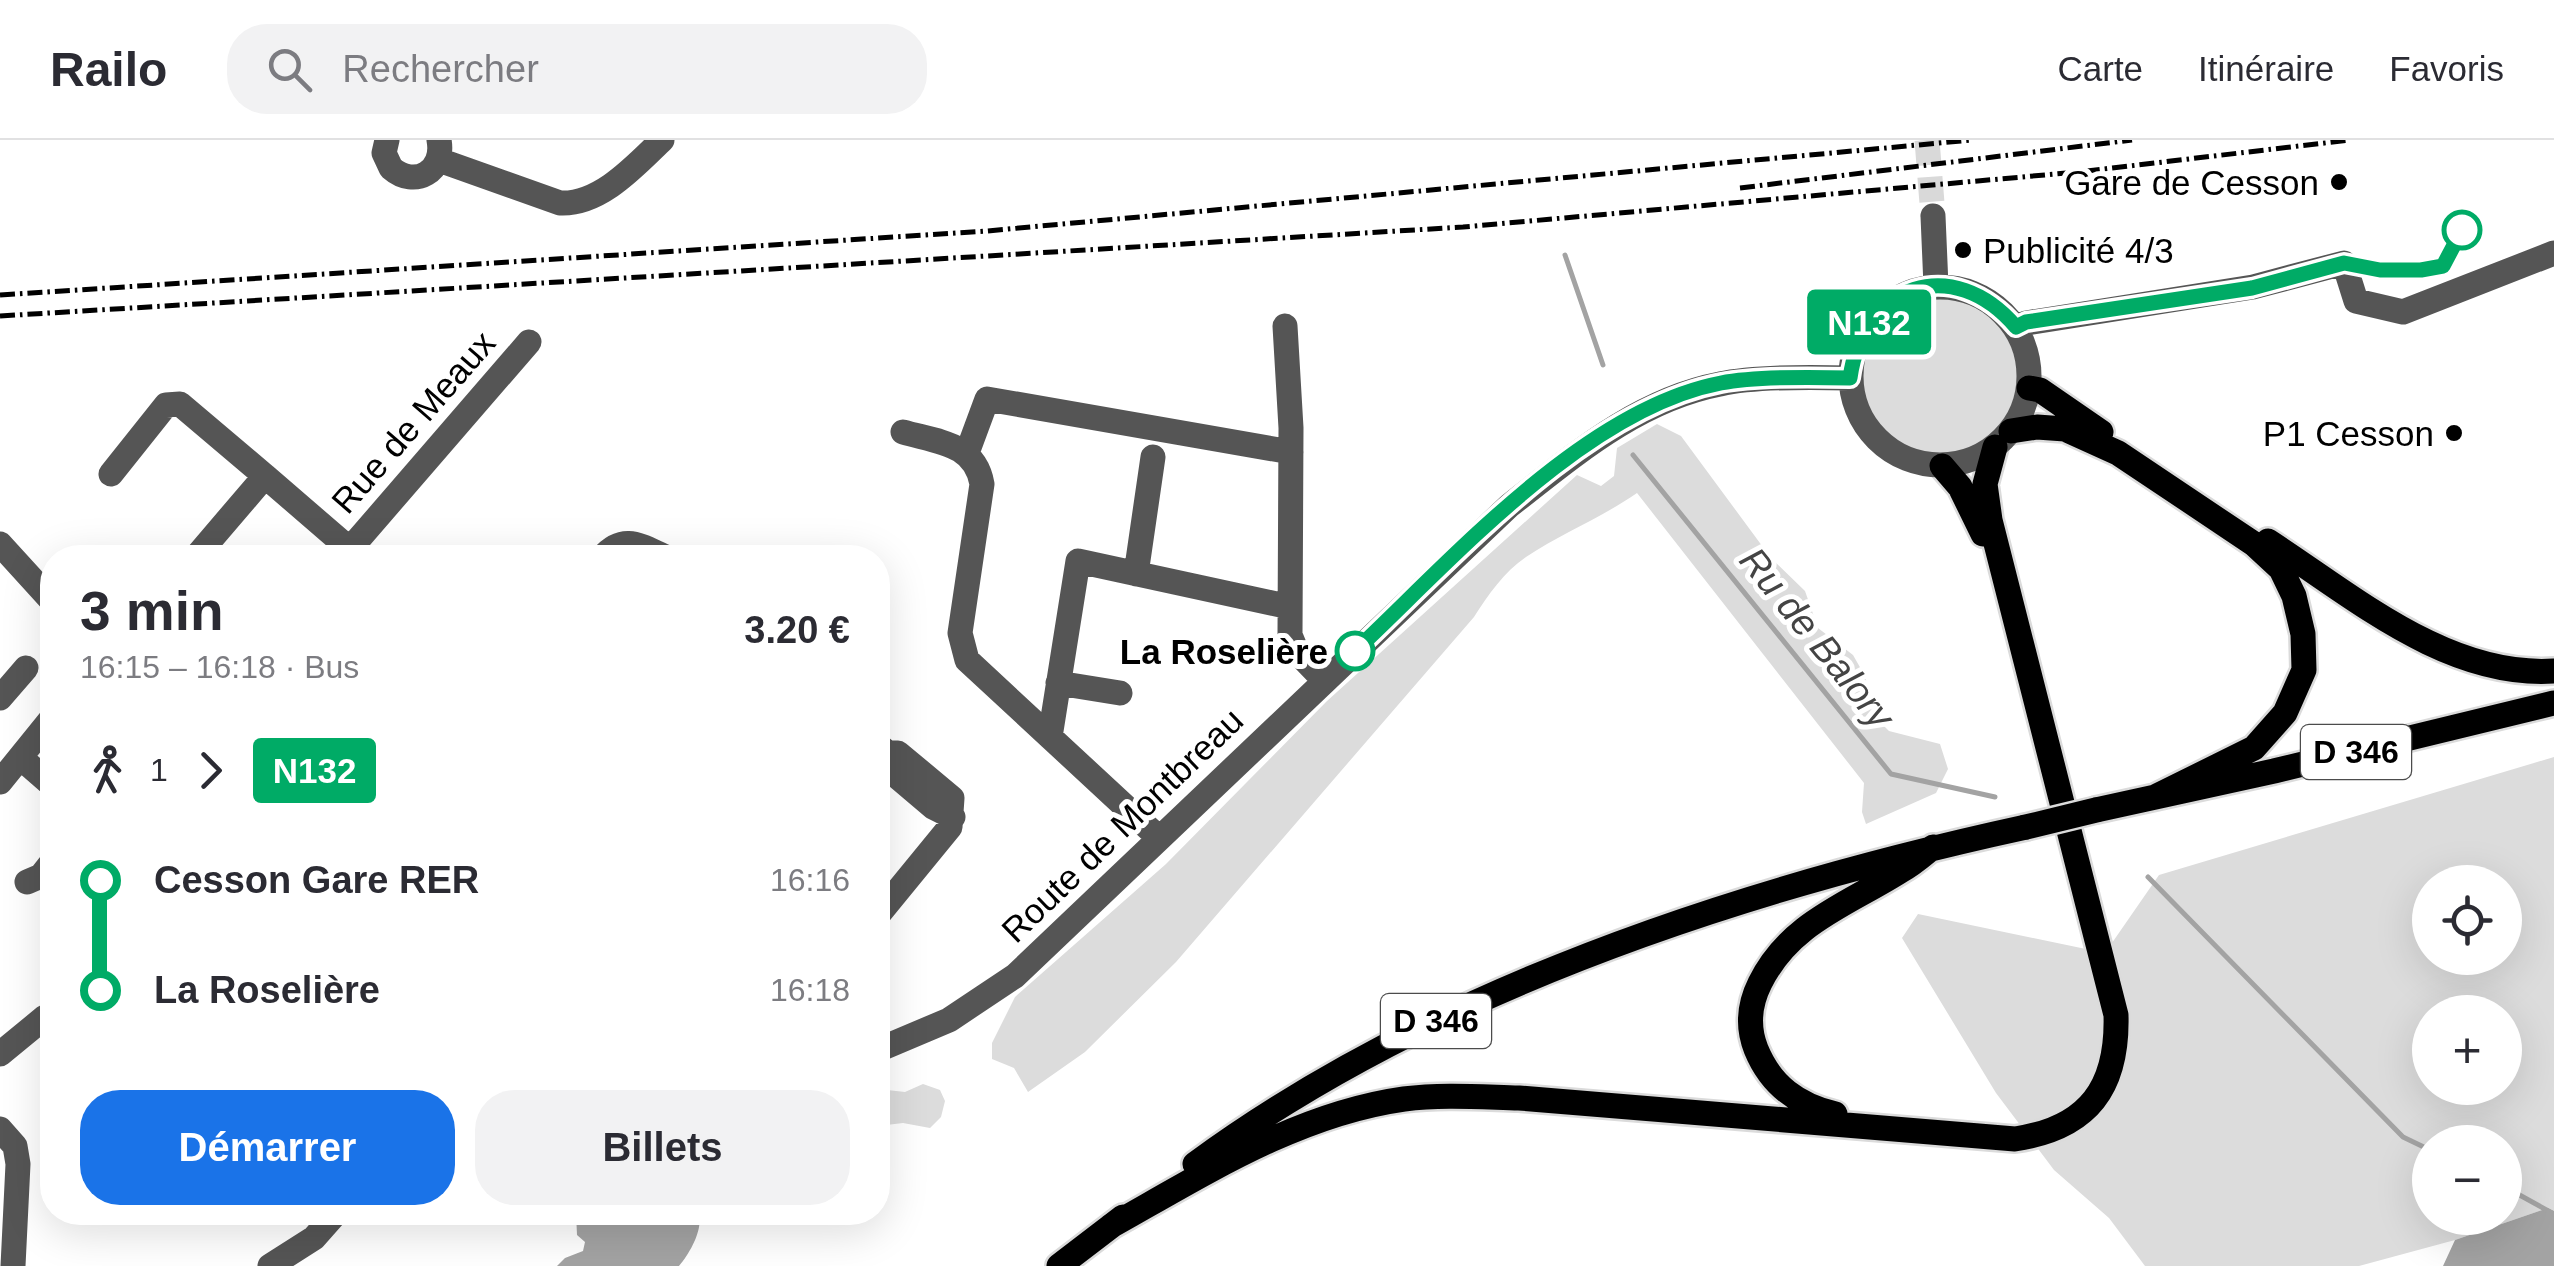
<!DOCTYPE html>
<html lang="fr">
<head>
<meta charset="utf-8">
<style>
	:root { --surface:#fff; --page:#f2f2f3; --text:#2b2b33; --muted:#7c7c81; --line:#e1e1e2; --accent:#1a73e8 }
	body { margin:0; font-family:Helvetica,sans-serif; background:var(--page); color:var(--text); height:100vh; display:flex; flex-direction:column; font-size:38px; white-space:nowrap }
	* { box-sizing:border-box; margin:0 }
	p { font-size:32px; color:var(--muted) }
	.icon { flex:none; width:55px; height:55px; fill:none; stroke:currentColor; stroke-width:2; stroke-linecap:round; stroke-linejoin:round }
	.map { position:relative; flex:1; overflow:hidden }
	.details { position:absolute; left:40px; top:405px; width:850px; height:680px; display:flex; flex-direction:column; background:var(--surface); border-radius:40px; box-shadow:0 10px 40px #0002 }
	.details>* { flex:none }
	.badge { padding:0 20px; border-radius:8px; font-size:35px; line-height:65px }
	.fabs { position:absolute; left:2412px; top:725px; display:grid; gap:20px }
	.fabs a { display:grid; place-items:center; width:110px; height:110px; border-radius:50%; background:var(--surface); box-shadow:0 10px 40px #0002; font-size:50px }
	.map>.badge { position:absolute; translate:-50% -50%; box-shadow:0 0 0 5px #fff }
	.legs { display:flex; align-items:center; gap:15px; height:110px; padding:0 40px; font-size:32px }
	.legs p { margin-inline-start:auto }
	.headline { display:flex; align-items:center; justify-content:space-between; height:170px; padding:0 40px }
	h1 { font-size:55px; font-weight:700; line-height:75px }
	.primary-button { display:flex; gap:20px; margin-top:auto; padding:20px 40px }
	.primary-button a { flex:1; height:115px; border-radius:40px; background:var(--accent); color:#fff; font-size:40px; font-weight:700; line-height:115px; text-align:center }
	.primary-button a+a { background:var(--page); color:var(--text) }
	ul { padding:0 40px; list-style:none }
	li { display:flex; align-items:center; gap:35px; height:110px; font-size:38px }
	li i { display:grid; place-items:center; width:15px; height:100%; margin:0 12px; background:currentColor }
	li i::after { content:''; width:25px; height:25px; margin:-12px; border:8px solid; border-radius:50%; background:var(--surface) }
	li p { margin-inline-start:auto }
	li:first-child i { background:linear-gradient(#0000 50%,currentColor 0) }
	li:last-child i { background:linear-gradient(currentColor 50%,#0000 0) }
	header { display:flex; align-items:center; gap:60px; box-sizing:border-box; height:140px; padding:0 50px; background:var(--surface); border-bottom:2px solid var(--line) }
	header strong { font-size:48px }
	nav { display:flex; gap:55px; margin-inline-start:auto; font-size:35px }
	.search { width:700px; height:90px; background:var(--page); display:flex; align-items:center; gap:25px; box-sizing:border-box; padding:0 35px; border-radius:40px; color:var(--muted); font-size:38px }
	.map>svg:first-child { display:block }
</style>
</head>
<body>
<header>
<strong>Railo</strong>
<div class="search"><svg class="icon" aria-label="search" viewBox="0 0 24 24"><circle cx="10" cy="10" r="6"/><path d="M15 15l6 6"/></svg>Rechercher</div>
<nav><a>Carte</a><a>Itinéraire</a><a>Favoris</a></nav>
</header>
<div class="map">
<svg width="2554" height="1126" viewBox="0 0 2554 1126">
	<rect width="100%" height="100%" fill="#fff"/>
	<!-- green -->
	<path fill="#dcdcdc" fill-rule="evenodd" d="M1861 236a78 78 0 1 1 156 0a78 78 0 1 1-156 0Z
		M1657,284L1681,296L1771,418L1805,451L1818,488L1853,515L1865,536L1875,577L1889,591L1940,604L1948,629L1936,653L1866,684L1862,672L1864,643L1637,353C1601,378 1562,393 1526,417C1504,432 1488,455 1474,477L1176,822L1085,912L1028,952L1014,928L992,919V903L1015,857L1166,724L1327,561L1577,335L1601,346L1614,336L1617,308Z
		M2554,617V1071L2548,1068L2455,1100L2359,1126H2145L2109,1078L2054,1030L1996,953L1902,798L1918,774L2105,813L2159,735ZM2430,742H2505V818H2430ZM2430,872H2505V948H2430ZM2430,1002H2505V1078H2430Z
		M923,944L940,950L945,961L941,977L930,988L903,983L878,986V949L905,952Z"/>
	<!-- water -->
	<path fill="#a3a3a3" d="M2548,1068L2554,1071V1126H2443L2455,1100Z
		M576,1073H699C703,1090 690,1113 679,1126H557L565,1118L583,1111L585,1102L577,1095Z"/>
	<g fill="none" stroke-linecap="round" stroke-linejoin="round">
		<!-- stream -->
		<path stroke="#a3a3a3" stroke-width="5" d="M1565,115L1603,225
			M1633,315L1891,634L1995,657
			M2148,737L2403,997L2430,1010
			M2505,1047L2554,1074"/>
		<!-- minor-tunnel -->
		<path stroke="#d9d9d9" stroke-width="25" stroke-dasharray="25 12" stroke-linecap="butt" d="M1927,0L1933,76"/>
		<!-- major casing -->
		<g stroke="#dbdbdb" stroke-width="30">
			<path id="major" d="M2029,248L2040,250L2101,292
				M2011,291L2037,287L2065,289L2118,313L2254,404L2281,429L2294,456L2303,494L2304,530L2285,573L2254,608L2157,656
				M1942,326L1960,347L1983,394
				M2268,401C2353,456 2447,538 2554,531
				M2096,670L2274,631L2554,563
				M1835,974C1798,965 1771,946 1756,909C1747,886 1749,865 1760,843C1790,782 1849,764 1902,730C1913,724 1923,715 1933,707
				M1195,1024C1432,850 1741,749 2026,687
				M1111,1086C1204,1034 1297,974 1404,959C1442,954 1481,957 1519,958L2015,999C2089,988 2118,947 2116,875L1990,380L1985,344L1995,307
				M1059,1126L1123,1077"/>
		</g>
		<!-- minor -->
		<path stroke="#555" stroke-width="25" d="M387,0L384,13L391,28C415,49 445,31 439,0
			M439,20L560,63C600,65 635,26 662,0
			M1933,76L1936,146
			M1851 236a89 89 0 1 1 178 0a89 89 0 1 1-178 0Z
			M1285,186L1291,288L1290,495L1297,512L1324,540
			M2016,187L2026,183L2253,147L2344,123L2356,161L2403,172L2554,113
			M903,292C938,302 975,303 982,344L960,493L967,520L1159,698
			M967,313L987,259L1291,312
			M111,334L166,265L180,264L265,336
			M0,404L52,461
			M350,409L529,202
			M195,418L265,336L360,418
			M602,418C624,392 642,407 668,418
			M1136,434L1153,317
			M1058,543L1120,553
			M0,558L26,528
			M1050,597L1078,421L1290,467
			M878,605L888,613H898L952,658L950,687L878,775
			M888,613L887,628L933,667L953,677
			M21,618L52,645
			M0,642L52,578
			M27,742L41,736L52,722
			M878,910L949,880L1015,836L1509,366C1573,316 1637,260 1720,244C1755,236 1814,237 1850,238
			M0,914L45,877L52,888
			M0,989L15,1006L18,1024L13,1126
			M270,1126L314,1098L337,1072"/>
		<!-- major -->
		<use href="#major" stroke="#000" stroke-width="25"/>
		<!-- rail -->
		<path stroke="#000" stroke-width="5" stroke-dasharray="15 5 2.5 5" stroke-linecap="butt" d="M1740,48L2132,0
			M0,155L987,91L1972,0
			M0,176L1463,87L2078,32L2350,0"/>
		<!-- major-bridge casing -->
		<g stroke="#dbdbdb" stroke-width="30" stroke-linecap="butt">
			<path id="major-bridge" d="M2026,687L2096,670"/>
		</g>
		<!-- major-bridge -->
		<use href="#major-bridge" stroke="#000" stroke-width="25"/>
	</g>
	<g fill="none" stroke-linecap="round" stroke-linejoin="round">
		<!-- line-1 casing -->
		<g stroke="#fff" stroke-width="22">
			<path id="line-1" d="M1355,511C1453,419 1585,269 1721,243C1756,236 1813,237 1850,238C1863,144 1953,113 2016,187L2026,182L2252,148L2344,123L2380,130H2421L2443,126L2462,90"/>
		</g>
		<!-- line-1 -->
		<use href="#line-1" stroke="#00ab66" stroke-width="15"/>
	</g>
	<!-- markers -->
	<g fill="#000" stroke="#fff" stroke-width="4">
		<circle cx="2339" cy="42" r="10"/>
		<circle cx="1963" cy="110" r="10"/>
		<circle cx="2454" cy="293" r="10"/>
	</g>
	<g fill="#fff" stroke="#00ab66" stroke-width="5">
		<circle cx="2462" cy="90" r="18"/>
		<circle cx="1355" cy="511" r="18"/>
	</g>
	<g text-anchor="middle" dominant-baseline="central" stroke-width="10" stroke-linejoin="round" paint-order="stroke">
		<!-- shield labels -->
		<g fill="#fff" stroke="#4c4c4c" stroke-width="2.5">
			<rect x="2301" y="585" width="110" height="54" rx="8"/>
			<rect x="1381" y="854" width="110" height="54" rx="8"/>
		</g>
		<g font-size="32" font-weight="bold" fill="#000">
			<text x="2356" y="612">D 346</text>
			<text x="1436" y="881">D 346</text>
		</g>
		<!-- poi labels -->
		<g font-size="35" fill="#000" stroke="#fff" text-anchor="end">
			<text x="2319" y="42">Gare de Cesson</text>
			<text x="1983" y="110" text-anchor="start">Publicité 4/3</text>
			<text x="2434" y="293">P1 Cesson</text>
		</g>
		<!-- street labels -->
		<g font-size="35" fill="#000" stroke="#fff">
			<text transform="translate(413 282) rotate(-49)">Rue de Meaux</text>
			<text transform="translate(1122 685) rotate(-44)">Route de Montbreau</text>
		</g>
		<!-- stop labels -->
		<g font-size="35" font-weight="bold" fill="#000" stroke="#fff" text-anchor="end">
			<text x="1328" y="511">La Roselière</text>
		</g>
		<!-- water labels -->
		<g font-size="38" font-style="italic" fill="#444" stroke="#fff">
			<text transform="translate(1817 498) rotate(51)">Ru de Balory</text>
		</g>
	</g>
</svg>
<div class="fabs">
<a><svg class="icon" aria-label="locate" viewBox="0 0 24 24"><circle cx="12" cy="12" r="6"/><path d="M12 2v4M12 18v4M2 12h4M18 12h4"/></svg></a>
<a>+</a>
<a>−</a>
</div>
<b class="badge" style="left:1869px;top:182px;background:#00ab66;color:#fff">N132</b>
<section class="details">
<div class="headline"><div><h1>3 min</h1><p>16:15 – 16:18 · Bus</p></div><b>3.20 €</b></div>
<div class="legs"><svg class="icon" aria-label="walk" viewBox="0 0 24 24"><circle cx="13" cy="4" r="2"/><path d="M13 8l-2 6 4 7M11 14l-3 7M7 12l3-4h3l4 4"/></svg>1<svg class="icon" aria-label="forward" viewBox="0 0 24 24"><path d="M9 5l7 7-7 7"/></svg><b class="badge" style="background:#00ab66;color:#fff">N132</b></div>
<ul>
<li><i style="color:#00ab66"></i><b>Cesson Gare RER</b><p>16:16</p></li>
<li><i style="color:#00ab66"></i><b>La Roselière</b><p>16:18</p></li>
</ul>
<div class="primary-button"><a>Démarrer</a><a>Billets</a></div>
</section>
</div>
</body>
</html>
